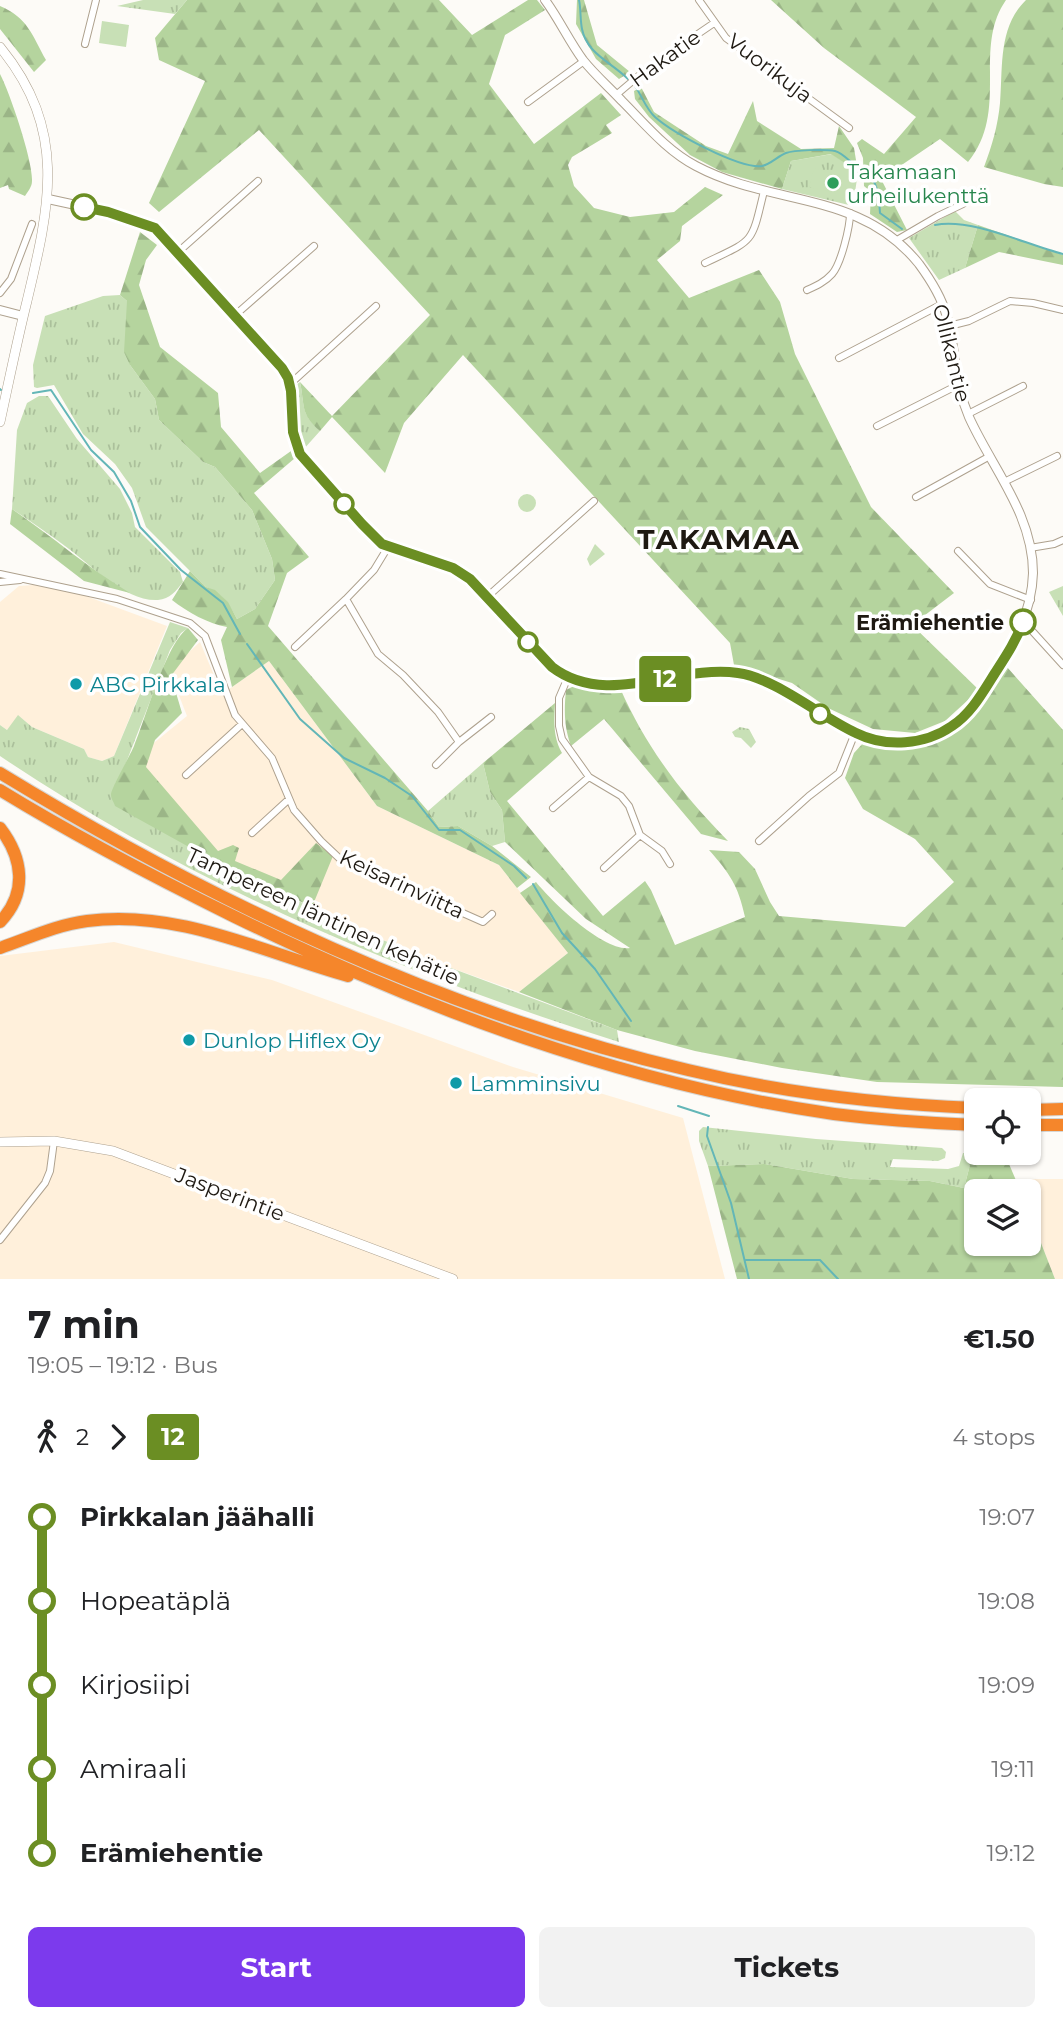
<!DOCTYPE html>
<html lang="en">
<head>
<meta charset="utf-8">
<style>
	:root { --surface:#fff; --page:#f2f2f2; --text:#202124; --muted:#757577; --accent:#7c3aed }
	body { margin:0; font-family:Montserrat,sans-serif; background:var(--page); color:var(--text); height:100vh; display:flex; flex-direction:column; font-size:26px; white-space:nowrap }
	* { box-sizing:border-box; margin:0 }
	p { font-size:23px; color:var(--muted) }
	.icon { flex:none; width:38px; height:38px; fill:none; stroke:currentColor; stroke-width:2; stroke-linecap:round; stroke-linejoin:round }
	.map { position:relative; height:1279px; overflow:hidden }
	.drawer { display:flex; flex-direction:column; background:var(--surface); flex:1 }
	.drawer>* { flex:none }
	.badge { padding:0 14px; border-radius:5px; font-size:24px; line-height:46px }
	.fabs { position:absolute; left:964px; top:1088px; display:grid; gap:14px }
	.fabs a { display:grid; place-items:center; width:77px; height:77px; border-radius:10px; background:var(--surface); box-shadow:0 2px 5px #0004; font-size:35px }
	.map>.badge { position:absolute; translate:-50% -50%; box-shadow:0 0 0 4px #fff }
	.legs { display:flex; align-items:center; gap:10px; height:77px; padding:0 28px; font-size:23px }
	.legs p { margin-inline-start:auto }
	.headline { display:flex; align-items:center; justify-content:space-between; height:119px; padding:0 28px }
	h1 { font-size:38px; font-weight:700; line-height:52px }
	.button { display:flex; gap:14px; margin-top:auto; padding:14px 28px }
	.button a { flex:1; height:80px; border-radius:10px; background:var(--accent); color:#fff; font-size:28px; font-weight:700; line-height:80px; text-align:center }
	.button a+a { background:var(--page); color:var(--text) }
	ul { padding:0 28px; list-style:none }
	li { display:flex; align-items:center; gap:24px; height:84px; font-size:26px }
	li i { display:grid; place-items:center; width:10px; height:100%; margin:0 9px; background:currentColor }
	li i::after { content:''; width:18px; height:18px; margin:-9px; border:5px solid; border-radius:50%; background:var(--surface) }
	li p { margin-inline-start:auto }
	li:first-child i { background:linear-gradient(#0000 50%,currentColor 0) }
	li:last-child i { background:linear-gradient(currentColor 50%,#0000 0) }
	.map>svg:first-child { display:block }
</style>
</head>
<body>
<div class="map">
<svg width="1063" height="1279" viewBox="0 0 1063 1279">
	<defs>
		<pattern id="grass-tufts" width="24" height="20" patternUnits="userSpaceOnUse" patternTransform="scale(1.75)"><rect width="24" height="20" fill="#c8e0b6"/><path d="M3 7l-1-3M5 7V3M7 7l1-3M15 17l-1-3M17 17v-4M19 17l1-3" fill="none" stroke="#abc09b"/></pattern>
		<pattern id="forest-firs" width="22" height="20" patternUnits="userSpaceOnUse" patternTransform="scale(1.75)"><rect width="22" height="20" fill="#b5d49e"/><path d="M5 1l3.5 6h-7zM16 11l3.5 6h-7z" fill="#9bb587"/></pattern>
	</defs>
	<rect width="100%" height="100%" fill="#fdfbf7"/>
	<!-- built -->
	<path fill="#fff0db" d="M34,585L83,595L167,626L114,756L102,761L88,757L84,749L32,727L19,716L7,730L0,725V602L19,586Z
		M200,642L222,694L269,661L377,806L499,865L568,953L519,992L443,965L361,931L218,855L134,759L187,716L169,670Z
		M114,942L272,980L513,1067L683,1118L725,1279H0V956Z
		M1016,1179H1063V1279H1055L1029,1212V1192H1021Z"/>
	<!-- grass -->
	<path fill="url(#grass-tufts)" d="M143,0H187L175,14L117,6Z
		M832,154L858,172L853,206L782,189L791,161Z
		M955,211L964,220L978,225L965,268L939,280L909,238Z
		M120,295L127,301L130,365L155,399L159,420L203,462L215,467L252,510L272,559L275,580L255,609L237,619C229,604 222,593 206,587L146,527L132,488L115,464L83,434L54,385L37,388L34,387L33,365L45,316L103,296Z
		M300,382C305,406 300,413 320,431L303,450C295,430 297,407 296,385Z
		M39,396H48L77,439L120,489L132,513L135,527L180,572L183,582C176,591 170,599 158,600C125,602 90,564 65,546C48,533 30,521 12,509L17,430L27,403Z
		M518 503a9 9 0 1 1 18 0a9 9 0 1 1-18 0Z
		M595,544L605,554L590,566L587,559Z
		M1063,586V616L1049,592Z
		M170,622L188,628L181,633L170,650L124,768L115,784L207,857L361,931L443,965L617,1030L619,1042C402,974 188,883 0,756V725L7,730L18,715L32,727L84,749L88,757L102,761L114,756Z
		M740,727L749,729L756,742L751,748L741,738L735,737L732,732Z
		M483,763L490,792L502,810L505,842L492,846L458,826L439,827L428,811Z
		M703,1127L816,1139L942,1148L946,1152L945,1158L938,1161L893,1159L890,1167L948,1169L959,1166L963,1153H973L964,1188L930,1181L853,1179L765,1164L708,1166L699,1141V1131Z"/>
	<!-- forest -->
	<path fill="url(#forest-firs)" d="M187,0H439L472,35L528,0H537L545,10L505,35L489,84L534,144L601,93L621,115L606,125L612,133L572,157L568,165L574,186L594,208L630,217L674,212L705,187L723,195L682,226L680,241L657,260L689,298L759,270L780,302L795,354L871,507L954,593L912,625L979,690L945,721L915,733L873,729L828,708L792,683L734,665L730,643L463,355L404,423L385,473L332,417L320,431C300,414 305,406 300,382L332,416L430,315L259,130L159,212L149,203L205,81L159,60L155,38Z
		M577,0H584L597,45L630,72L619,79L596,59L576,24Z
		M771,0H1006C972,49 1010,110 968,162L940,139L881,179L907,230L897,232L870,214L871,192L864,186L863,158L857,143L862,139L884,154L916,117L824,48Z
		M1026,0H1063V187L1044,184L984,167C992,146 998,125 1000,103C1003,67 998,27 1026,0Z
		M0,6C28,18 32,35 46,60L34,72L0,29Z
		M0,74C10,93 33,161 32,181C32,187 28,191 25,196L9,189L8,185L0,188Z
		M641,87L654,112L706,146L728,154L753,101L757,121L801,149L834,148L839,126L854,148L858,172L831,154L791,161L782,189L722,172L690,155L649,117L635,99L634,91Z
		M978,225L1063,255V265L999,252L965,268Z
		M140,232L157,245L146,260L139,285L160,347L218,393L221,427L260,473L291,451L295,458L254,493L309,557L287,573L268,626L428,811L439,827L458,826L492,846L531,877L517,888L499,865L377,806L269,661L232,687L221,640L227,627C209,624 187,612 172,600L190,571L206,587L215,590L228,602L237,619L255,609L275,580L272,559L252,510L215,467L203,462L159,420L155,399L130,365L124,352L127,301L120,295Z
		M12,509C52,536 89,569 130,593L84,581L10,524Z
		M188,628L198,640L171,676L182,713L155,740L146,767L218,851L233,845L239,848L235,861L281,880L316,843L333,856L312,907L207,857L115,806C114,802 111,799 111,795C111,788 130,756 134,746C146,718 166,643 188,628Z
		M1007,667L1063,730V1087L877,1082L782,1068L695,1051L617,1030L519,992L568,953L520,893L536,882C552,902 604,952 630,948L586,919L505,842L502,810L490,792L483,763L555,703C554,722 553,737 562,753L507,801L603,916L645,881L651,890L675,945L745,917C738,885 730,874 709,850L739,852L755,869L770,902L779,916L905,927L954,882L915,839L863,809L845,778L854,753L864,742L897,749L936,738L956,728L974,710Z
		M574,686L600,689L620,688C647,749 682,794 728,841L701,834L604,719L571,746C564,727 564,710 566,690Z
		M973,1153L1006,1157L1021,1192H976V1244H1029V1212L1055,1279H737L708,1166L765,1164L853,1179L930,1181L964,1188Z"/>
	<!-- garden -->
	<path fill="#c8e0b6" d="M102,21L129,25L126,47L99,43Z
		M814,168L856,179L852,197L809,187Z"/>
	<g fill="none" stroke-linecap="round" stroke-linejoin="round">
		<!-- stream -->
		<path stroke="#63b6b7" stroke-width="2" d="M579,0C581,9 580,19 582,29C587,54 611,62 628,79
			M635,86C642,96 646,109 655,117C673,133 739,169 762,166C771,164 778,156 786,153C794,150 826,149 835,151C843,153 850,162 857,167
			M865,170C878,181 879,197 880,213L902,229
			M935,225C973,218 1024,244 1063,254
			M0,389L1,390
			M33,393L51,390L91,450L114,472L131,501L140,527L181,570L223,603L240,634
			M247,644L300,719L344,758L385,778L412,796L439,830H460L514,866L526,878
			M533,884L562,933L595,969L631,1021
			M678,1106L709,1116
			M708,1127L707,1136L731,1203L749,1279
			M746,1260H820L838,1279"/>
		<!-- minor casing -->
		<g stroke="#aea18e" stroke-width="8">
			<path id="minor" d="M699,0L726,38L849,128
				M85,44L96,0
				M616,95L648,68L714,23
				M528,102L584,61
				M897,240L938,216L963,204
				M177,253L258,181
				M705,263C755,239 751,245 764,191
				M807,290C816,286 825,282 832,274C841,264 850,227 850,213
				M0,293L11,279L32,224
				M233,317L314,246
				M949,326L969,321L1010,301L1033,303L1063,310
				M839,358L942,304
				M290,384L376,306
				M968,414L1023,386
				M877,426L958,385
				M1004,482L1057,456
				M916,497L990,456
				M388,547L374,570L346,599L378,654L403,675L438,712L459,742
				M1030,548L1054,544L1063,540
				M958,551L990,584L1031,600
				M0,574L117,599L190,623L205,636L235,715L272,758L294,810L321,841L339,858L483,922L492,914
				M0,582L20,580
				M487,597L594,501
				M1024,622L1063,665
				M295,647L346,599
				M568,677L559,698V726L562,739L589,777L621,796L629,806L640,835L662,851L670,864
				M436,765L459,742L491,717
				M186,775L242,724
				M553,808L589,777
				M252,833L288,800
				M759,841L809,796L839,773L855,733
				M604,868L640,835
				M0,1240L45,1183L50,1171L54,1141"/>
		</g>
		<!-- tertiary casing -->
		<g stroke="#aea18e" stroke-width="10">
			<path id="tertiary" d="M48,199L108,212L155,228L282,368L288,378L291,391L293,432L300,454L345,504L382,544L453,568L470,579L552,667C609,708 677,664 739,673C761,676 783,691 802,703C820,714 839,726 858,734C916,759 958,731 989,683C1011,648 1032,615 1033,573C1033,514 992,468 969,417C953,380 957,350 946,314C941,296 930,279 919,264C860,190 773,207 696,166C667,151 645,124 622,101C609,87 595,75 583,60C569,41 559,19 545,0
				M0,310L23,316"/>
		</g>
		<!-- secondary casing -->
		<g stroke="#aea18e" stroke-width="10">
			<path id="secondary" d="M0,47C68,130 50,205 27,301C17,341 9,381 0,422
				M0,1142L54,1141L113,1151L453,1279"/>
		</g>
		<!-- motorway casing -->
		<g stroke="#d6d6d4" stroke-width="14">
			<path id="motorway" d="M0,773C208,900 450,1015 688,1070C783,1093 879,1104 976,1108
				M0,790C75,836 154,877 233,916C423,1009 624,1084 834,1114C881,1120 929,1123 976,1125
				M0,828C23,858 28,893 0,922
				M0,948C29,938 56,925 87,921C178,909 262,952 348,976
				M1029,1110L1063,1109
				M1029,1125H1063"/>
		</g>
		<!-- minor -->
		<use href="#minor" stroke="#fff" stroke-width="6"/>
		<!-- tertiary -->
		<use href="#tertiary" stroke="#fff" stroke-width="8"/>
		<!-- secondary -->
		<use href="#secondary" stroke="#fff" stroke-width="9"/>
		<!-- motorway -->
		<use href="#motorway" stroke="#f5862b" stroke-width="12"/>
	</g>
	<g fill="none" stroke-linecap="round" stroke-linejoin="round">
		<!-- line-1 casing -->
		<g stroke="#fff" stroke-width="16">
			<path id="line-1" d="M84,207L108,212L155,228L282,368L288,378L291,391L293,432L300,454L362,524L382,544L453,568L470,579L552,667C607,709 677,664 738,673C775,678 821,717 856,733C886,748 925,745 952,726C971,714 983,692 995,673C1006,656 1016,641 1023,622"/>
		</g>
		<!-- line-1 -->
		<use href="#line-1" stroke="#6b8e23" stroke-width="10"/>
	</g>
	<!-- markers -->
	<circle fill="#2e9e5b" stroke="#fff" stroke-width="2.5" cx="833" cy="183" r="7"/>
	<g fill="#fff" stroke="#6b8e23" stroke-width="3.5">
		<circle cx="84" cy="207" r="12"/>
		<circle cx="344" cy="504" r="9"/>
		<circle cx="1023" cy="622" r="12"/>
		<circle cx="528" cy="642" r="9"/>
		<circle cx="820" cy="714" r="9"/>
	</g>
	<g fill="#0f9aa8" stroke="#fff" stroke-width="2.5">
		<circle cx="76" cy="684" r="7"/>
		<circle cx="189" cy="1040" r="7"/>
		<circle cx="456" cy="1083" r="7"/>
	</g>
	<g text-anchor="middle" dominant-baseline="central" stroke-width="7" stroke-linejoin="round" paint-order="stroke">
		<!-- street labels -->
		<g font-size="21" fill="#1e1912" stroke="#fff">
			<text transform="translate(665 58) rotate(-36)">Hakatie</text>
			<text transform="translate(770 68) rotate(37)">Vuorikuja</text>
			<text transform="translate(952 353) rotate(76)">Ollikantie</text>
			<text transform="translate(402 884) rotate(25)">Keisarinviitta</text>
			<text transform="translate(323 916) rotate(25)">Tampereen läntinen kehätie</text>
			<text transform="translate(230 1194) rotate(21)">Jasperintie</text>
		</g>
		<!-- leisure labels -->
		<g font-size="21" fill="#27864d" stroke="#fff" text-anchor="start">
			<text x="847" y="171">Takamaan<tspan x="847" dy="24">urheilukenttä</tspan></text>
		</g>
		<!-- stop labels -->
		<g font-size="21" font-weight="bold" fill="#1e1912" stroke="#fff" text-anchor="end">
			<text x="1004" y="622">Erämiehentie</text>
		</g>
		<!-- culture labels -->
		<g font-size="21" fill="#0d838f" stroke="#fff" text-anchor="start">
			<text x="90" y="684">ABC Pirkkala</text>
			<text x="203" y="1040">Dunlop Hiflex Oy</text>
			<text x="470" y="1083">Lamminsivu</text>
		</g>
		<!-- district labels -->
		<g font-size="28" font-weight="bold" letter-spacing="2" fill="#1e1912" stroke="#fff">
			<text x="719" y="539">TAKAMAA</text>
		</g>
	</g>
</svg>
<div class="fabs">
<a><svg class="icon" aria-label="locate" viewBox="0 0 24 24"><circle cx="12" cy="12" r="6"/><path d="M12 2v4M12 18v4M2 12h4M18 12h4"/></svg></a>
<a><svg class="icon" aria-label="layers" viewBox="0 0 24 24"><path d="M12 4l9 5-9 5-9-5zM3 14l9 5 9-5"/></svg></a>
</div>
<b class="badge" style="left:665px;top:679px;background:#6b8e23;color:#fff">12</b>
</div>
<section class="drawer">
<div class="headline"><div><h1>7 min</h1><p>19:05 – 19:12 · Bus</p></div><b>€1.50</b></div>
<div class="legs"><svg class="icon" aria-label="walk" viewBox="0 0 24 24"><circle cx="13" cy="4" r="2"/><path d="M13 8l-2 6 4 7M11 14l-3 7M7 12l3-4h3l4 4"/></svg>2<svg class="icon" aria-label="forward" viewBox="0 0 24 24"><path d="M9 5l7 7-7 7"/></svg><b class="badge" style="background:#6b8e23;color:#fff">12</b><p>4 stops</p></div>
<ul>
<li><i style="color:#6b8e23"></i><b>Pirkkalan jäähalli</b><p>19:07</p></li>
<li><i style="color:#6b8e23"></i><span>Hopeatäplä</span><p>19:08</p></li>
<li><i style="color:#6b8e23"></i><span>Kirjosiipi</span><p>19:09</p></li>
<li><i style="color:#6b8e23"></i><span>Amiraali</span><p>19:11</p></li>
<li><i style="color:#6b8e23"></i><b>Erämiehentie</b><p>19:12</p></li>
</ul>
<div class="button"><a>Start</a><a>Tickets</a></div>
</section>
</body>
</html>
